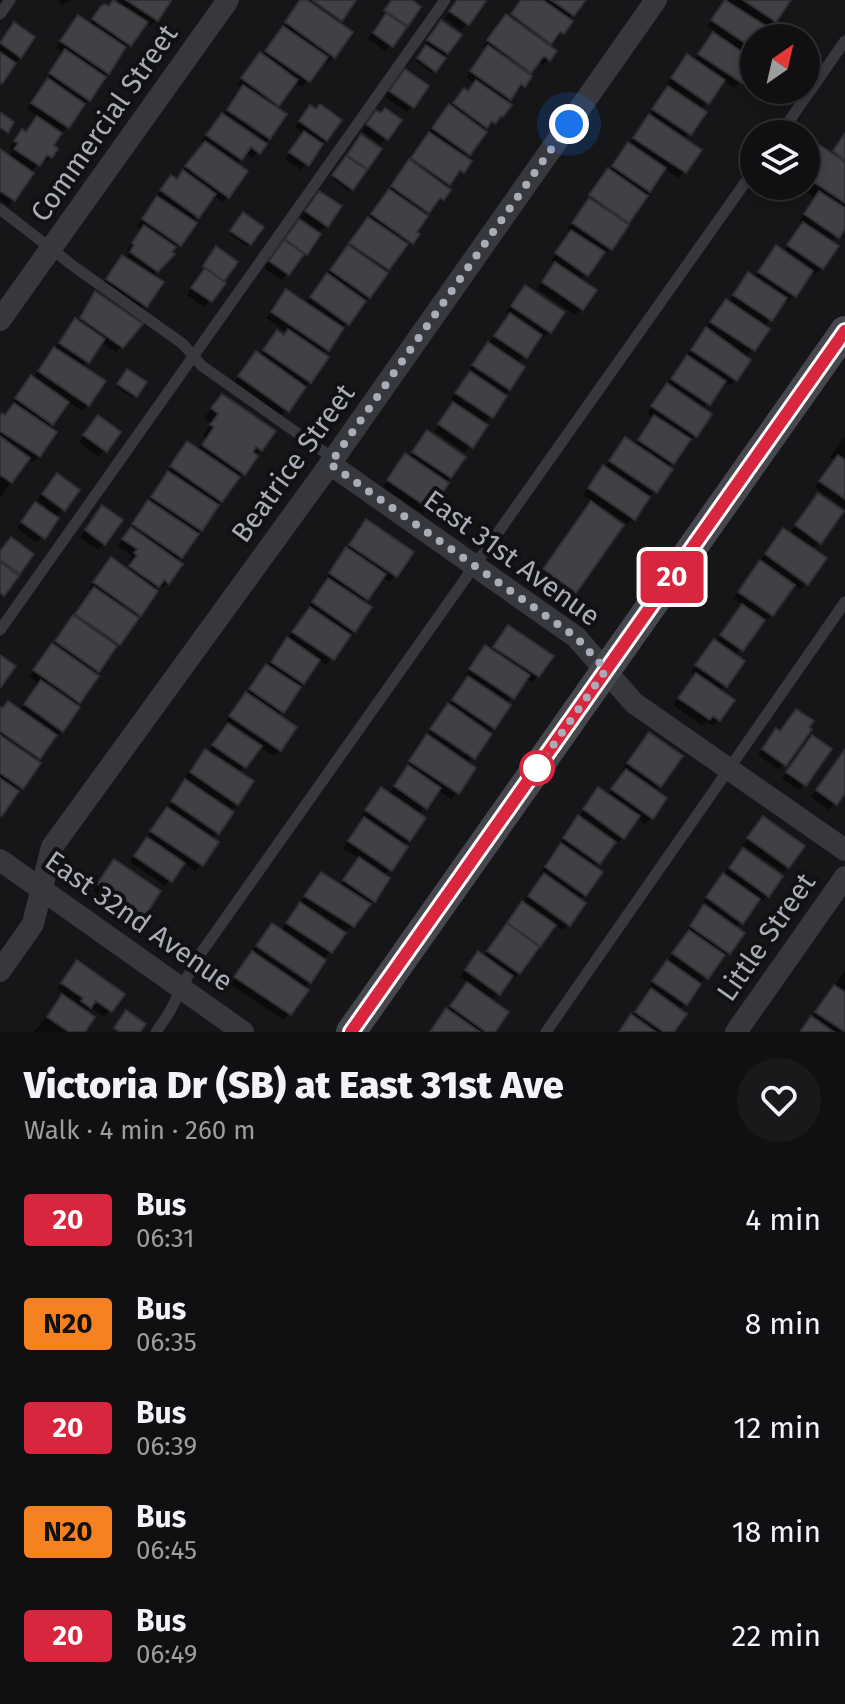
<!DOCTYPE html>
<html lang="en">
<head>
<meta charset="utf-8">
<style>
	:root { --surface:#101012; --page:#19191b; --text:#f1f3f6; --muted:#9c9d9f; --line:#303032 }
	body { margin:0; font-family:"Fira Sans",sans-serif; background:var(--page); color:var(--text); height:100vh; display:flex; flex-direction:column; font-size:30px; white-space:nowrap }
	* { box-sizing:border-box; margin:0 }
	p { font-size:26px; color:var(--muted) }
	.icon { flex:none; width:44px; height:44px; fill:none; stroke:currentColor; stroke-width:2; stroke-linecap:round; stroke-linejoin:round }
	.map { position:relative; height:1032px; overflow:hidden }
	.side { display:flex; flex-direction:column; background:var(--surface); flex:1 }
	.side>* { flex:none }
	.badge { padding:0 16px; border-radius:6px; font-size:28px; line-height:52px }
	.needle { width:52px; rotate:34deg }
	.fabs { position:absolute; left:740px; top:24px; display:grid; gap:16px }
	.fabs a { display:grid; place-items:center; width:80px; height:80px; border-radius:50%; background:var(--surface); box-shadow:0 4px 12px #0003,0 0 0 2px var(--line); font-size:40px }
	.you { position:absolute; width:40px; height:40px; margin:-20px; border:6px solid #fff; border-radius:50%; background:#1a73e8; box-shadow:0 0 0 12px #1a73e833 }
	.map>.badge { position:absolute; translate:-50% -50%; box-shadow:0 0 0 4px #fff }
	.round { display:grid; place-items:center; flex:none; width:84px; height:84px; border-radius:42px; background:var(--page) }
	.headline { display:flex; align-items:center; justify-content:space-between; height:136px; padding:0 24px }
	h1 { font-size:38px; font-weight:800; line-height:60px }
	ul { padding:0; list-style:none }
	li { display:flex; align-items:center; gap:24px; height:104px; padding:0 24px }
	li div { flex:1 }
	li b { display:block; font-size:30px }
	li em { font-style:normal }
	li .badge { min-width:88px; font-weight:700; text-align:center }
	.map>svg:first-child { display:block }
</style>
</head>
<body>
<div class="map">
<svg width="845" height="1032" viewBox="0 0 845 1032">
	<rect width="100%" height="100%" fill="#161618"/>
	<!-- shadow -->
	<path fill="#0007" d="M59,0H73L61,5Z
		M120,0L168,2L156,20L150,26L145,22L130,45L122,50L89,99L51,146L50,157L45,162L41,160L31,172L8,206L0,200V152L8,157L13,150L10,148L16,138L25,133L38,117L27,109L64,53L56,48L73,23L88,24L102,7L108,8Z
		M299,0H354L336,23L334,56L328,62L323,59L302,87L295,82L274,108L269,138L253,158L245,153L235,165L228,196L222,202L213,195L192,222L180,244L169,252L173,255L166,264L151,276L161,283L139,312L101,286L117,263L125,259L130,252L127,250L143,229L137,226L158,199L156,197L165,183L176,180L205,144L201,142L243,89L237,84L282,30L301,2Z
		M392,0H408L419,7L385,51L368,39Z
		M458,0L483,2L461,30L445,18Z
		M521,0H583L568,20L562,33L556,39L554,37L547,46L549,59L543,65L537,61L526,75L523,85L517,91L515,90L505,103L509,106L488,128L486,127L482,131L463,158L462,171L456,177L454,175L445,187L442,199L436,205L434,203L423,216L411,243L406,248L403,247L369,297L341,329L322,355L309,382L281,416L234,383L250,360L259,356L277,333L283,337L288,333L266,318L281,297L305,304L387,193L443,112L475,84L466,77L486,50L483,47Z
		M727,0H788L763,38H754V50L747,57L740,82L734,88L723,80L700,110L704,112L683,140L699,150L684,172L678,178L664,168L610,249L604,255L601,253L580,281L594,291L576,315L537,289L556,264L551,260L571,232L567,230L586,203L585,202L649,117L669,87L666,85L681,63L687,57L693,61L716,32L707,26Z
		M435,28L447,53L432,73L416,61Z
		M8,31L20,57L0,82V43Z
		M399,78L412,106L407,112L385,97Z
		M305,113L326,139L301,170L285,159L304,134L295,127Z
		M370,118L386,138L380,144L362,131Z
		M845,134V225L831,243L822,268L816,274L811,270L794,296L788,302L784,299L764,327L767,329L745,358L736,380L730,385L723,381L702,410L695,436L689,441L687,440L667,468L670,470L655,492L648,497L633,519L627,524L605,509L574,591L565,600L535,579L582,513L594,502L583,495L620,446L634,445L654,418L647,413L720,307L728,303L743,280L754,278L770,254L783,252L804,224L799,221L815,198L798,186H806V144L830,155Z
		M356,143L366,168L349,191L332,178Z
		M314,199L326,226L320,231L301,218Z
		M241,217L249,244L247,246L229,234Z
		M293,228L318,235L282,280L264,268Z
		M211,255L236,262L204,307L187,295Z
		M525,287L550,332L544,338L540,335L518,364L523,368L465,452L434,431L456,403L451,399L470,374L468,372L483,350L511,315L506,312Z
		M95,294L122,346L116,352L101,342L82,367L88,405L82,411L68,401L47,428L39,456L33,462L27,458L0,498V420L13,406L11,405L26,383L33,378L70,327L77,322Z
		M125,374L136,396L133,398L116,387Z
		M222,396L260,450L176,562L168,582L162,588L158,585L153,589L156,591L94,675L62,730L35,761L22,787L0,815V710L20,711L40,684L29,677L92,591L89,589L105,565L126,570L132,562L129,560L132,556L118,546L182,450H197L206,437L203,435L211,424L204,418Z
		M92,424L118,432L99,457L79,442Z
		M845,436V509L815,487L835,460L830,457Z
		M421,439L450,477L423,514L383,487L400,462L408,458Z
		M51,481L63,509L37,543L17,528L30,510H44L46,507L37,500Z
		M812,501L819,542L811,550L806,583L800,589L793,584L771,615L765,621L763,619L735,656L725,685L719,692L732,701L713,726L706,721L702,725L673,705L696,675L691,672L743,605L733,598L778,536L789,534Z
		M97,514L104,544L98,550L80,537Z
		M361,528L412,552L390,582L382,577L362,603L354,630L326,665L318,659L278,716L280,750L274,756L259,746L238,773L237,803L212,839L201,865L195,871L183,862L165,886L130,862L187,780L185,778L200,757L208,752L228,725L225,723L240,701L309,610L307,609L327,582L324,580Z
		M0,553L32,554L0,597Z
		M502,634L538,676L532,682L526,678L506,704L508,706L467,764L474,768L457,793L451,799L438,790L418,815L409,839L384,876L373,900L353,926L345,930L323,960L284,1020L230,984L266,931L272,925L281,931L315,880L340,886L360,859L343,848L365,819L361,817L375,796L388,795L442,712L469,678L465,675L480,653L491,651Z
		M806,728L779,770L758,755L770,737Z
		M643,740L680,756L654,791L651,818L645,824L637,818L623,838L617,843L614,841L593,868L584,895L579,900L568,924L563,930L554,924L519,973L513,979L510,977L491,1001L493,1032H430L469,983L460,977L472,960L483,957L543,876L540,874L593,795H607L625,772L622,770Z
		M807,743L804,785L799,790L782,779Z
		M845,751V789L829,810L811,797Z
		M757,825L788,866L782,872L743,845Z
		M737,856L767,895L761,901L758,899L735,929L729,952L723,958L721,957L679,1010L672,1032H619L652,991L648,988L687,934L685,932L705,906L702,904Z
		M114,862L159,892L137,921L93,891Z
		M77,963L122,994L104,1017L90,1007L85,1012L82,1032H34L65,995L57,989Z
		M845,970V1032H800L811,1019Z"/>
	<!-- building -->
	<path fill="#404145" stroke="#303034" stroke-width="2" d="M113,0L148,22L131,46L92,19L101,6L105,4L109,6Z
		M126,0H170L171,1L158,21Z
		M300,0H307L353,32L335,58L285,22Z
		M312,0H356L342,21Z
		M392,0H412L421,7L408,26L384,10Z
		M457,0H484L486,1L469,25L449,11Z
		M521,0H543L573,21L564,34L560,32L551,44L511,14Z
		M551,0H586L574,16Z
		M725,0L771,29L765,38H754V49L711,20Z
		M743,0H791L776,22Z
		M386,13L407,27L393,47L373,33Z
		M506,14L557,51L550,61L544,56L531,73L487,40Z
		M78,15L126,47L109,74L60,41Z
		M441,20L462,35L448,54L427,40Z
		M14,22L35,37L21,58L0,43Z
		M283,26L328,57L310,82L265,51Z
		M713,32L754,60V65L742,83L698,54Z
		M426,45L446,58L436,72L417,58Z
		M488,45L532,76L525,87L521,84L511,100L470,71Z
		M65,49L106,77L90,101L49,73Z
		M0,52L16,63L2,84L0,82Z
		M260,52L298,80L279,106L241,78Z
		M687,54L725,80L709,104L671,78Z
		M405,69L429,86L414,108L389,91Z
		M48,78L85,104L69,128L31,103Z
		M476,80L512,105L503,117L501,116L495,124L492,121L487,128L453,103L464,88L468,91Z
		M243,85L287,114L270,139L227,110Z
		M668,86L707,112L691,135L652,109Z
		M320,104L342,120L327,141L299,121L310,105L316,109Z
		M449,104L487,132L470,155L432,128Z
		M385,108L402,120L388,140L366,124L376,110L381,113Z
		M0,112L14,122L8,133L0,127Z
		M222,113L267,144L260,154L251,147L242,160L206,135Z
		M649,114L702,150L686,173L633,138Z
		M37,116L62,133L54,145L58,149L52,158L47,155L40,166L14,149L18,143L14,141L22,129L26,132Z
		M304,131L323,144L309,166L289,152Z
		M429,132L472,161L464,173L460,170L450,185L411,158Z
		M845,133V160L833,151Z
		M361,134L382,149L368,169L347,155Z
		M809,138L845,162V203L806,177V143Z
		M205,141L248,171L229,198L185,166Z
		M628,142L666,168L650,192L612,166Z
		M0,149L34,173L15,201L0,191Z
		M346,156L367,170L353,190L332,175Z
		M409,159L451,190L444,200L440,198L429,213L391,186Z
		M608,168L648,196L629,223L589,195Z
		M183,170L216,194L199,218L160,190L171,175L177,179Z
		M389,189L428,216L417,232L420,234L413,244L371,214Z
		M319,191L342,206L328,227L305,211Z
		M819,191L845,208V229L839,238L804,214Z
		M157,196L197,223L181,246L142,219Z
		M589,198L629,225L612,250L572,223Z
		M243,212L264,227L251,245L230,231Z
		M368,217L408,244L389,270L349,243Z
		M299,219L321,234L307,255L285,239Z
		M803,222L839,246L823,269L787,245Z
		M144,225L176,247L172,252L175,254L158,272L130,252L134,245L132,243Z
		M571,230L605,252L588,276L555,253Z
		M284,240L304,254L289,275L269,261Z
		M348,245L388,273L370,298L330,270Z
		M776,245L813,271L796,297L758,272Z
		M216,246L238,262L224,281L203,266Z
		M122,255L164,282L147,307L106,279Z
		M555,262L597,290L583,310L542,282Z
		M205,268L226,283L212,302L191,288Z
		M748,272L787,298L772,321L733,295Z
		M327,273L366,301L349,325L310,297Z
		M525,285L565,312L551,333L511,306Z
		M286,289L344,328L329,351L271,312Z
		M95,291L143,324L123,348L80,318Z
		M726,299L770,329L755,351L710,322Z
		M510,313L542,335L527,358L494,336Z
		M75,318L105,339L89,363L59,343Z
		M706,327L751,360L737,381L691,350Z
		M288,329L329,357L311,383L263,350L277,330L284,335Z
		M488,342L525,367L510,390L472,365Z
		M54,347L106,381L89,406L38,371Z
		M256,351L306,387L289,412L238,376Z
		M687,355L726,381L710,405L671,379Z
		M127,369L147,382L137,397L117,384Z
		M470,371L507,396L493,418L455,393Z
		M31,375L69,402L53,425L15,398Z
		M667,383L712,414L697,437L651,406Z
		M222,394L276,431L262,451L256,447L253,452L258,456L245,475L202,445L214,427L210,425L218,414L211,408Z
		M453,402L488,425L473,448L438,424Z
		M14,403L57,432L40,457L0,431V417L2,413L5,415Z
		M98,415L121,432L107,452L83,435Z
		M654,415L691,439L674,464L638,440Z
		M427,430L466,457L451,478L412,452Z
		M0,436L30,458L12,483L0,475Z
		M625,437L673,469L657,493L609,461Z
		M187,441L240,477L222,502L170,466Z
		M405,453L449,483L431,510L387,480Z
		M838,455L845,460V499L819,481Z
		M603,465L650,497L635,520L588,488Z
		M168,471L219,505L202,531L151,497Z
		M57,473L80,490L65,511L42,494Z
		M818,493L844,511L821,544L795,525Z
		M148,500L199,534L182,558L132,524Z
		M591,501L624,525L576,593L543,569Z
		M35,502L59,518L45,539L21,522Z
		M102,505L123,520L105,545L85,530Z
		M366,519L414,552L397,577L349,545Z
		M131,527L183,564L169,584L164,580L159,587L129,566L137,555L134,553L137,549L122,539Z
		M783,528L827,558L808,585L765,554Z
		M11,537L34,554L20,574L0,560V551Z
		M346,547L386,574L368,600L329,573Z
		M111,557L158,591L141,616L93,582Z
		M760,560L795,585L773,616L738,592Z
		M0,562L19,576L4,596L0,593Z
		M328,578L372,607L355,632L312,602Z
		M94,587L139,618L120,645L75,614Z
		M742,604L765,620L743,651L720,635Z
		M310,607L351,635L334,660L292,632Z
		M73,615L117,646L99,672L55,641Z
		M508,625L554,656L539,677L493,647Z
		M287,637L320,660L304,684L271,662Z
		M714,639L745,661L727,687L695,665Z
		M52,643L99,676L80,703L33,670Z
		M485,645L530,675L514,699L469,669Z
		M0,655L16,666L1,687H0Z
		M266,664L301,687L284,713L249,689Z
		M696,673L735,700L720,721L713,716L710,720L678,698Z
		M468,676L511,705L495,729L452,700Z
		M41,680L80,707L63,732L24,704Z
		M246,692L297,727L281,751L229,716Z
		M8,701L57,735L40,759L0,731V707L3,708Z
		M448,703L492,734L475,759L430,729Z
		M796,709L814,721L809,727L812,729L786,766L762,749L776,728L780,731Z
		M228,723L262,746L246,768L212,745Z
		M649,732L683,756L661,787L627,763Z
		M427,734L476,768L459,794L409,761Z
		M0,735L41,763L23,789L0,773Z
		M812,735L832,749L806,786L786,772Z
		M205,749L254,781L238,805L190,772Z
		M845,749V793L837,805L816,790Z
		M408,765L441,788L427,809L394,786Z
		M626,769L667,798L653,819L611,789Z
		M0,778L19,791L2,816L0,815Z
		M185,779L234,812L219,834L171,801Z
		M381,787L426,818L410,841L365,810Z
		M598,787L640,816L624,839L583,809Z
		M167,807L219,842L203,866L150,831Z
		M578,815L616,842L600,864L563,838Z
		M763,816L805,846L789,868L747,838Z
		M364,817L408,847L392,871L348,841Z
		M147,837L185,863L172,882L134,856Z
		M561,843L603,872L586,896L545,867Z
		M743,848L783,876L769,897L729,868Z
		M359,857L390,878L375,902L343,880Z
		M114,859L161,891L145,916L97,884Z
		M321,872L371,904L354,927L304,896Z
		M544,873L586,903L570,926L528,896Z
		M723,873L760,899L743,924L706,897Z
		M522,901L556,925L540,947L507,923Z
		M300,902L346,933L332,953L286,923Z
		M704,904L745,933L730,954L690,926Z
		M272,923L326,960L311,983L256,946Z
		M507,923L540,946L520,974L487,951Z
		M689,930L725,955L708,979L672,953Z
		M252,951L309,990L291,1015L234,977Z
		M478,951L513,976L500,995L465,970Z
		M77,960L125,994L112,1012L96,1001L91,1008L81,1001L83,998L61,983Z
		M667,960L701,984L687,1005L652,981Z
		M467,982L509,1012L495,1032H486L450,1006Z
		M834,985L845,992V1032L815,1012Z
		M651,988L687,1014L674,1032H664L635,1012Z
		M62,994L95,1017L85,1032H69L47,1017Z
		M446,1008L480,1032H430Z
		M126,1010L146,1024L140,1032H120L114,1028Z
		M631,1014L656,1032H619Z
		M811,1016L834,1032H800Z"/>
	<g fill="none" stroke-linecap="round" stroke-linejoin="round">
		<!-- lane -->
		<path stroke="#37383d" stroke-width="11" d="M0,14L10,0
			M780,134L845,41
			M0,209L76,268L183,344L202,366L334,459
			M0,630L445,0
			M156,1032L169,1013L196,960L754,170
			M546,1032L845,602"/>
		<!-- street -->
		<path stroke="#37383d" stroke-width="22" d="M0,320L228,0
			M330,464L576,637L634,703L845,850
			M0,860L243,1032
			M0,971L33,924L52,847L330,464L656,0
			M736,1032L845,877"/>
		<!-- secondary -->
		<path stroke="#45474d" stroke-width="30" d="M351,1032L845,331"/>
	</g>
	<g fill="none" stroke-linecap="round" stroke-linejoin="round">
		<!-- line casing -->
		<g stroke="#fff" stroke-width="18">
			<path id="line" d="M351,1032L845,331"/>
		</g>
		<!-- line -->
		<use href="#line" stroke="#d7263d" stroke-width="12"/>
		<!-- walk -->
		<path stroke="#a8adb8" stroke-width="8" stroke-dasharray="0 14.4" d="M537,768L533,774L606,670L576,637L330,464L569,124"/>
	</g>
	<!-- markers -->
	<circle fill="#fff" stroke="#d7263d" stroke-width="4" cx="537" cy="768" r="16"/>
	<g text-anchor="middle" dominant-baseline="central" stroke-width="8" stroke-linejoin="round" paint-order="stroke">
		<!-- street labels -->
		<g font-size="28" fill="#a8adb8" stroke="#111113">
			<text transform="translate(104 123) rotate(-55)">Commercial Street</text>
			<text transform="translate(293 463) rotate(-54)">Beatrice Street</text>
			<text transform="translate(512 558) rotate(36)">East 31st Avenue</text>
			<text transform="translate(139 921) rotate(35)">East 32nd Avenue</text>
			<text transform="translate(766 937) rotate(-55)">Little Street</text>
		</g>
	</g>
</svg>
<div class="fabs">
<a><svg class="needle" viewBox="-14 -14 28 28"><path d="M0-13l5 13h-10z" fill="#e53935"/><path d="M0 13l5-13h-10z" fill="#9c9d9f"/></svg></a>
<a><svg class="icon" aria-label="layers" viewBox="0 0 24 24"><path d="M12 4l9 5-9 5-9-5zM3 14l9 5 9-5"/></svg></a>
</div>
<div class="you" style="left:569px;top:124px"></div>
<b class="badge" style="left:672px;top:577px;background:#d7263d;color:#fff">20</b>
</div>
<section class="side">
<div class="headline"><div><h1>Victoria Dr (SB) at East 31st Ave</h1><p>Walk · 4 min · 260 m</p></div><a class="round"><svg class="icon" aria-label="heart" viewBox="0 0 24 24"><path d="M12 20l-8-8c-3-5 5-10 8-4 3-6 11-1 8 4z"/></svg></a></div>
<ul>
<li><span class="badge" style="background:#d7263d;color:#fff">20</span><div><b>Bus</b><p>06:31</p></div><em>4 min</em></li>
<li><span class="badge" style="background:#f58220;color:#111">N20</span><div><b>Bus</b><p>06:35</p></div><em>8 min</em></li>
<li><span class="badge" style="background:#d7263d;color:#fff">20</span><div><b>Bus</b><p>06:39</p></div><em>12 min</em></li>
<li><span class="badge" style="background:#f58220;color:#111">N20</span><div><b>Bus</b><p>06:45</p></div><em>18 min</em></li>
<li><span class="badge" style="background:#d7263d;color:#fff">20</span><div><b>Bus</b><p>06:49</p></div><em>22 min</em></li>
</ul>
</section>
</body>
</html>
